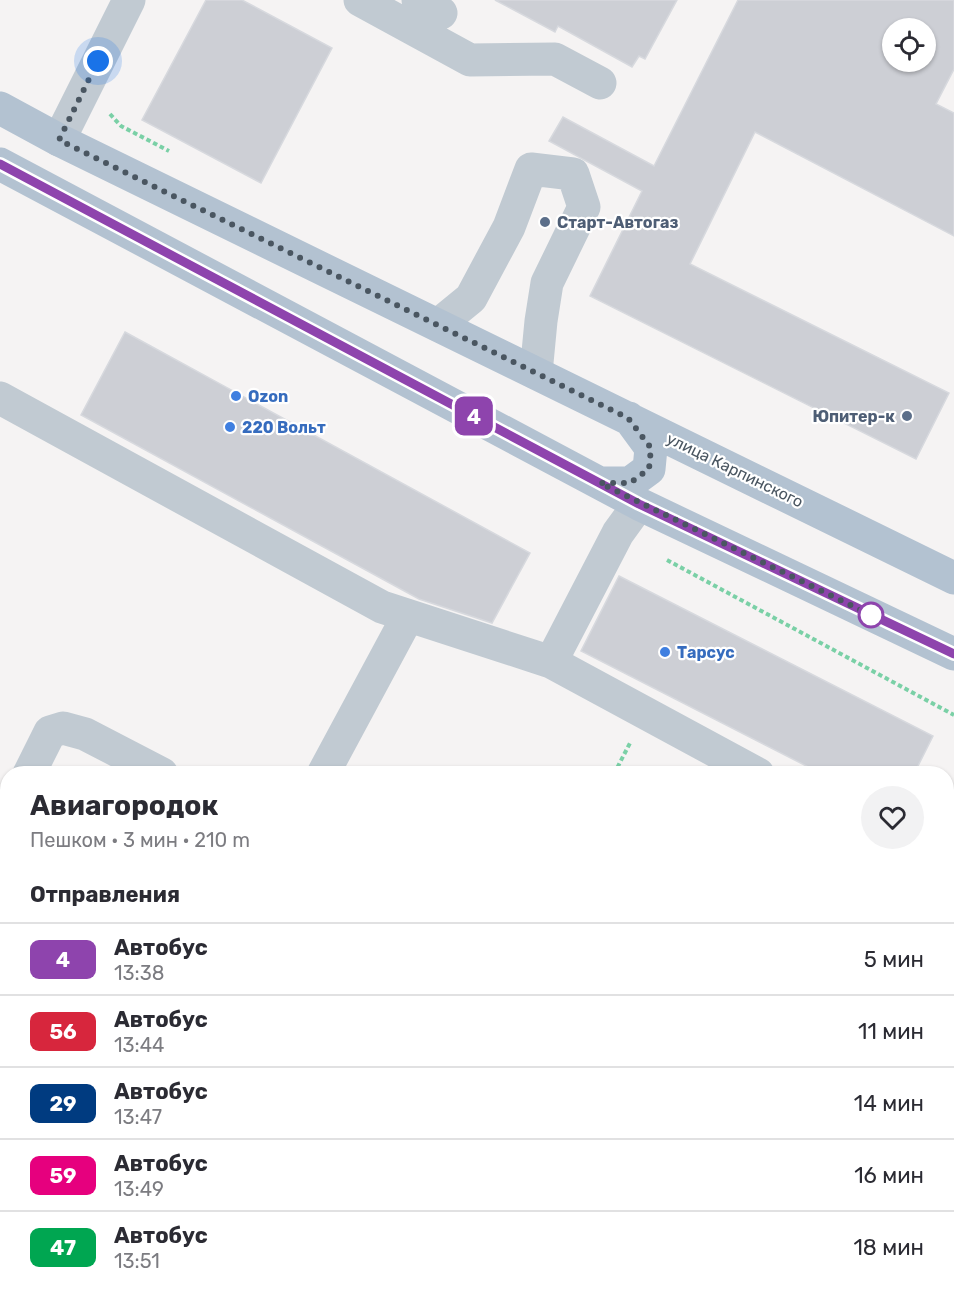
<!DOCTYPE html>
<html lang="ru">
<head>
<meta charset="utf-8">
<style>
	:root { --surface:#fff; --page:#f2f2f3; --text:#2b2b33; --muted:#7c7c81; --line:#e1e1e2 }
	body { margin:0; font-family:Rubik,sans-serif; background:var(--page); color:var(--text); height:100vh; display:flex; flex-direction:column; font-size:22px; white-space:nowrap }
	* { box-sizing:border-box; margin:0 }
	p { font-size:20px; color:var(--muted) }
	.icon { flex:none; width:33px; height:33px; fill:none; stroke:currentColor; stroke-width:2; stroke-linecap:round; stroke-linejoin:round }
	.map { position:relative; flex:1; overflow:hidden }
	.details { position:absolute; left:0px; top:766px; width:954px; height:530px; display:flex; flex-direction:column; background:var(--surface); border-radius:24px 24px 0 0; box-shadow:0 2px 4px #0004 }
	.details>* { flex:none }
	.badge { padding:0 12px; border-radius:9px; font-size:21px; line-height:39px }
	.tools { position:absolute; left:882px; top:18px; display:grid; gap:12px }
	.tools a { display:grid; place-items:center; width:54px; height:54px; border-radius:50%; background:var(--surface); box-shadow:0 2px 4px #0004; font-size:30px }
	.you { position:absolute; width:30px; height:30px; margin:-15px; border:4px solid #fff; border-radius:50%; background:#1a73e8; box-shadow:0 0 0 9px #1a73e833 }
	.map>.badge { position:absolute; translate:-50% -50%; box-shadow:0 0 0 3px #fff }
	h2 { padding:0 30px; font-size:22px; line-height:54px }
	.round { display:grid; place-items:center; flex:none; width:63px; height:63px; border-radius:32px; background:var(--page) }
	.summary { display:flex; align-items:center; justify-content:space-between; height:102px; padding:0 30px }
	h1 { font-size:28px; font-weight:700; line-height:45px }
	ul { padding:0; list-style:none }
	li { display:flex; align-items:center; gap:18px; height:72px; padding:0 30px; border-top:2px solid var(--line) }
	li div { flex:1 }
	li b { display:block; font-size:22px }
	li em { font-style:normal }
	li .badge { min-width:66px; font-weight:700; text-align:center }
	.map>svg:first-child { display:block }
</style>
</head>
<body>
<div class="map">
<svg width="954" height="1295" viewBox="0 0 954 1295">
	<rect width="100%" height="100%" fill="#f5f3f3"/>
	<!-- building -->
	<path fill="#cdcfd5" stroke="#d7d9de" stroke-width="1.5" fill-rule="evenodd" d="M206,0H242L332,48L261,183L142,120Z
		M495,0H677L645,59L639,56L632,67L558,26L555,32Z
		M738,0H954V69L936,104L954,113V236L755,132L690,264L949,393L916,459L590,296L642,191L549,141L563,117L654,166ZM892,28H926V62H892Z
		M125,332L530,553L492,623L419,599L81,415Z
		M619,576L933,736L914,774H822L581,651Z"/>
	<g fill="none" stroke-linecap="round" stroke-linejoin="round">
		<!-- path -->
		<path stroke="#7ad0a6" stroke-width="4" stroke-dasharray="4.5 3" stroke-linecap="butt" d="M110,114L121,126L169,151
			M667,560L954,715
			M614,774L630,743
			M946,866L954,853
			M703,1295L707,1288"/>
		<!-- minor -->
		<path stroke="#c1cad2" stroke-width="33" d="M360,0L470,60L555,59L600,83
			M418,0L441,13
			M59,140L129,0
			M438,325L471,298L509,227L531,169L573,174L584,207L547,283L541,321L536,373
			M0,398L382,607L551,662
			M639,504L618,533L551,662L758,774
			M29,774L50,732L63,728L85,734L162,774
			M323,774L408,616
			M0,835L8,819
			M0,950L8,954
			M0,1035L8,1047
			M946,1107L954,1095
			M537,1288L549,1295
			M347,1295L350,1288
			M484,1295L488,1288
			M832,1295L836,1288"/>
		<!-- major -->
		<path stroke="#b3c2d1" stroke-width="33" d="M0,108L59,140L954,578
			M0,164L639,504L954,654
			M600,483H630L649,469L651,448L629,418"/>
	</g>
	<g fill="none" stroke-linecap="round" stroke-linejoin="round">
		<!-- line casing -->
		<g stroke="#fff" stroke-width="14">
			<path id="line" d="M0,164L639,504L954,654"/>
		</g>
		<!-- line -->
		<use href="#line" stroke="#8e44ad" stroke-width="9"/>
		<!-- walk -->
		<path stroke="#4a5661" stroke-width="6" stroke-dasharray="0 10.8" d="M98,61L59,140L628,418L651,448L649,469L630,483H600L871,615"/>
	</g>
	<!-- markers -->
	<g fill="#5c6f8a" stroke="#fff" stroke-width="2">
		<circle cx="545" cy="222" r="6"/>
		<circle cx="907" cy="416" r="6"/>
	</g>
	<g fill="#3f7fe0" stroke="#fff" stroke-width="2">
		<circle cx="236" cy="396" r="6"/>
		<circle cx="230" cy="427" r="6"/>
		<circle cx="665" cy="652" r="6"/>
	</g>
	<circle fill="#fff" stroke="#8e44ad" stroke-width="3" cx="871" cy="615" r="12"/>
	<g text-anchor="middle" dominant-baseline="central" stroke-width="4.5" stroke-linejoin="round" paint-order="stroke">
		<!-- service labels -->
		<g font-size="16" font-weight="bold" fill="#4e5e75" stroke="#fff" text-anchor="start">
			<text x="557" y="222">Старт-Автогаз</text>
			<text x="895" y="416" text-anchor="end">Юпитер-к</text>
		</g>
		<!-- shop labels -->
		<g font-size="16" font-weight="bold" fill="#366cbe" stroke="#fff" text-anchor="start">
			<text x="248" y="396">Ozon</text>
			<text x="242" y="427">220 Вольт</text>
			<text x="677" y="652">Тарсус</text>
		</g>
		<!-- street labels -->
		<g font-size="16" fill="#4a5661" stroke="#fff">
			<text transform="translate(735 470) rotate(26)">улица Карпинского</text>
		</g>
	</g>
</svg>
<div class="tools">
<a><svg class="icon" aria-label="locate" viewBox="0 0 24 24"><circle cx="12" cy="12" r="6"/><path d="M12 2v4M12 18v4M2 12h4M18 12h4"/></svg></a>
</div>
<div class="you" style="left:98px;top:61px"></div>
<b class="badge" style="left:474px;top:416px;background:#8e44ad;color:#fff">4</b>
<section class="details">
<div class="summary"><div><h1>Авиагородок</h1><p>Пешком · 3 мин · 210 m</p></div><a class="round"><svg class="icon" aria-label="heart" viewBox="0 0 24 24"><path d="M12 20l-8-8c-3-5 5-10 8-4 3-6 11-1 8 4z"/></svg></a></div>
<h2>Отправления</h2>
<ul>
<li><span class="badge" style="background:#8e44ad;color:#fff">4</span><div><b>Автобус</b><p>13:38</p></div><em>5 мин</em></li>
<li><span class="badge" style="background:#d7263d;color:#fff">56</span><div><b>Автобус</b><p>13:44</p></div><em>11 мин</em></li>
<li><span class="badge" style="background:#003b80;color:#fff">29</span><div><b>Автобус</b><p>13:47</p></div><em>14 мин</em></li>
<li><span class="badge" style="background:#e6007e;color:#fff">59</span><div><b>Автобус</b><p>13:49</p></div><em>16 мин</em></li>
<li><span class="badge" style="background:#00a651;color:#fff">47</span><div><b>Автобус</b><p>13:51</p></div><em>18 мин</em></li>
</ul>
</section>
</div>
</body>
</html>
